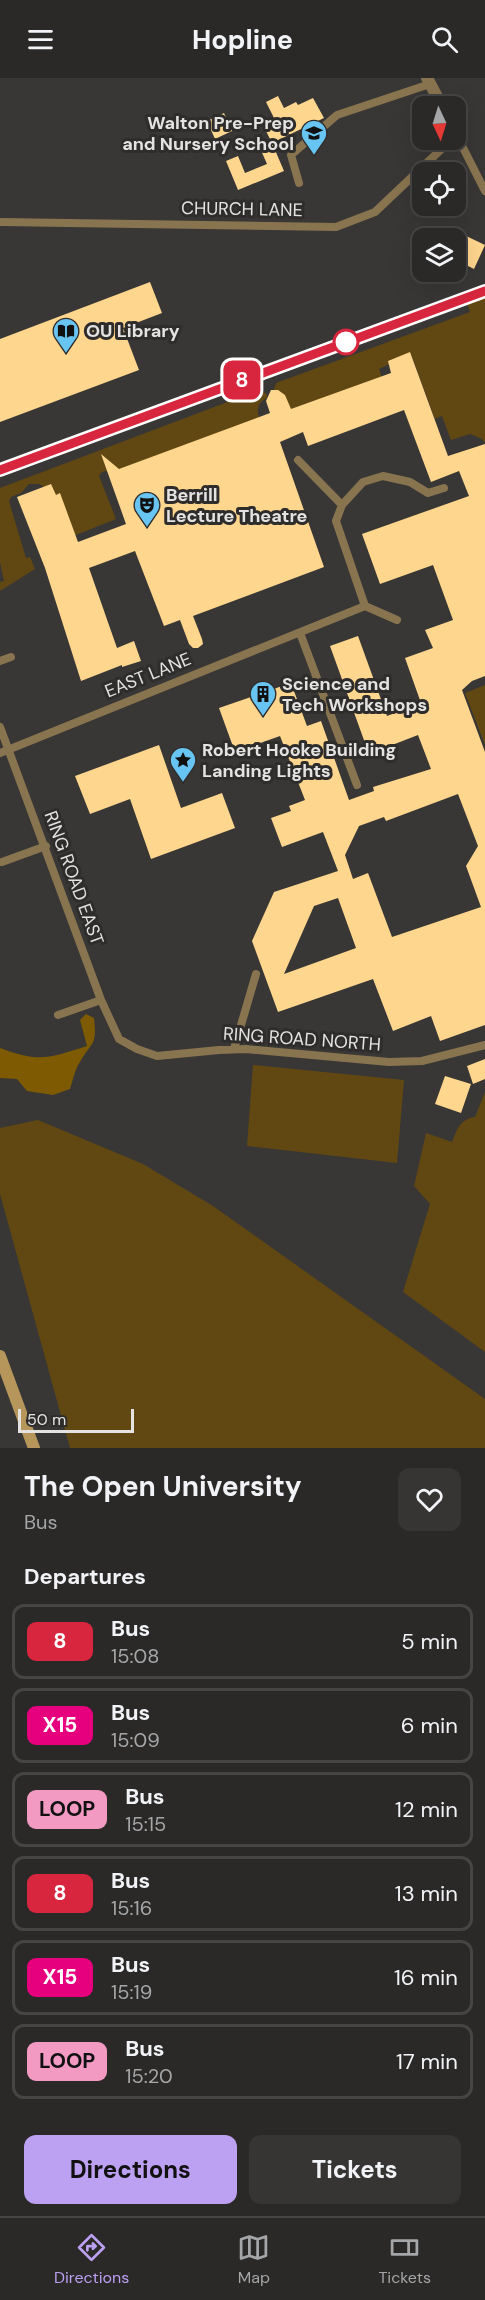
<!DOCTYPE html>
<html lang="en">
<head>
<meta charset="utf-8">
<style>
	:root { --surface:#2a2928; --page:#363534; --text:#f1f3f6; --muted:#a5a6a8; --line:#464545; --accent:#bca0f2 }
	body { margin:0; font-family:"DM Sans",sans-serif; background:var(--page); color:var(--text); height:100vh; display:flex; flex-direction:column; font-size:22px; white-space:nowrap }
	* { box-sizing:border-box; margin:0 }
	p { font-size:20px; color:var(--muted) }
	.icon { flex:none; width:33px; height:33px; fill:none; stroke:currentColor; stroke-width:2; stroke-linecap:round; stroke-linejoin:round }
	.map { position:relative; height:1370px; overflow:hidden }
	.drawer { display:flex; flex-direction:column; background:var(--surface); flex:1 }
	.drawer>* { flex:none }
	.badge { padding:0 12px; border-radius:9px; font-size:21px; line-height:39px }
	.needle { width:39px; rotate:176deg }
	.tools { position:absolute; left:412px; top:18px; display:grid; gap:12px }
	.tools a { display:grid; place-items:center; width:54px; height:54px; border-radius:12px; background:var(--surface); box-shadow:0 6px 24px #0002,0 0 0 2px var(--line); font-size:30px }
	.scale { position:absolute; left:18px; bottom:15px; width:116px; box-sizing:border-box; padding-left:6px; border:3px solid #e4e3e2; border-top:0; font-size:16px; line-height:21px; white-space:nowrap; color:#e4e3e2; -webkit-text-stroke:4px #2e2d2b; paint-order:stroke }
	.map>.badge { position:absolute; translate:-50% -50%; box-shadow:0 0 0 3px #fff }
	h2 { padding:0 24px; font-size:22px; line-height:54px }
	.round { display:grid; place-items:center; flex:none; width:63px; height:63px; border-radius:12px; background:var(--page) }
	.headline { display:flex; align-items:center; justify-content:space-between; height:102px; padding:0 24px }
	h1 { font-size:28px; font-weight:700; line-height:45px }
	.action { display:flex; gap:12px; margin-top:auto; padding:12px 24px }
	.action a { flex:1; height:69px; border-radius:12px; background:var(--accent); color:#111; font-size:24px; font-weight:700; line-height:69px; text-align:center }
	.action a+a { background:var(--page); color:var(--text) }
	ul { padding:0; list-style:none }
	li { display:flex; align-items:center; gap:18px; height:75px; margin:0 12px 9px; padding:0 12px; border:3px solid var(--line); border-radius:12px }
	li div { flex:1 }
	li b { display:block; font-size:22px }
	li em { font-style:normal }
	li .badge { min-width:66px; font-weight:700; text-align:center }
	header { display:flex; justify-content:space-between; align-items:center; height:78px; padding:0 24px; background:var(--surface); font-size:27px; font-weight:700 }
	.tabs { display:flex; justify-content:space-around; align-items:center; height:84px; border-top:2px solid var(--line); background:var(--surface); font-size:16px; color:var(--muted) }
	.tabs a { display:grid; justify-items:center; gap:3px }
	.tabs .selected { color:var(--accent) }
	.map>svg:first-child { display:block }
</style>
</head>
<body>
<header><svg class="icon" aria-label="menu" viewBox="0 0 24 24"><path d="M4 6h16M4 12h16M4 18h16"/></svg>Hopline<svg class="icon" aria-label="search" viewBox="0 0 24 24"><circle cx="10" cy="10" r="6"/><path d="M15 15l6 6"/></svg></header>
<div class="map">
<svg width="485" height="1370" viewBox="0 0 485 1370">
	<rect width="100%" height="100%" fill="#383735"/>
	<!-- green -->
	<path fill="#614813" d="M485,215V365L482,361L470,356L451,362L442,338L435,341L411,276L379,291L385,308L290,343L273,315L276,305L470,234L466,222Z
		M259,312L267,316V320C256,325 257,333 260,343L115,398C110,393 103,390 99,398L116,441L71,459L43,408L39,406H29L21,415L11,419L9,423L26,480L30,479L35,491L0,513V504L4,503L0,484V410Z
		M485,607V667L465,615Z
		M253,987L404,1002L397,1085L247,1068Z
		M485,1014V1274L403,1214L430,1126L414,1108L426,1055L452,1064C458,1050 459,1042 475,1039Z
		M38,1042L143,1086L213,1128L485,1321V1370H70L0,1116V1050Z"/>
	<!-- forest -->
	<path fill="#7e5a02" d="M86,936L94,940C97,968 93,962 80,984C75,991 73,1002 70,1011L53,1017L27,1013L17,1001L0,1000V970C39,985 49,980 87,968L80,942Z"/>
	<!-- building -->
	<path fill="#ffd68e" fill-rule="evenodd" d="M278,18L284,30L296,24L298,27L313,20L324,40L272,65L265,51L277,46L266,24Z
		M224,35L232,53L215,61L207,43Z
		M272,65L284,93L238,112L226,83L238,78L245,95L267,86L260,70Z
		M462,156L485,167L474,191L456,182V168Z
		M150,204L162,235L123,250L139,292L0,344V261Z
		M410,274L448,378L485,366V598L472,603L462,612L485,674V947L440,963L431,938L393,953L373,901L278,934L252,863L274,814L338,793L323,754L282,769L271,740L291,733L289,728L305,722L280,658L235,674L219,630L291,605L307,648L321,643L349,722L374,713L373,709L431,691L418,657L369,676L330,568L358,558L387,638L421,625L405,580L433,570L425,552L453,542L433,487L380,506L362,456L469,418L459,393L431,404L404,332L308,368L303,354L280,364L324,489L193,538L202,561L203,566L198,570H193L189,566L180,542L164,548L135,473L89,490L117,570L134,563L141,583L122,589V587L81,603L45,490L17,419L51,406L56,417L60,415L78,464L126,446L101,376L119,391L270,335L266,323L271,312H278L285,317L291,331L391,295L388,283ZM458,716L478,768L466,788L481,829L392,859L368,795L353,801L345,777L359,748L384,739L386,743ZM338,820L356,870L284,896L314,828Z
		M159,667L181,730L222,715L235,750L151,781L130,721L90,736L75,698Z
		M485,981V1001L473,1006L467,988Z
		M445,998L471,1006L461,1035L435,1026Z"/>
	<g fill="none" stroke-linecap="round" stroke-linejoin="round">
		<!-- lane -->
		<path stroke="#897450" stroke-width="8" d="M456,56L485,113
			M299,105L291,77L337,37L430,6
			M0,144L336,149L375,134L451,62
			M298,382L342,427
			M0,392L485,213
			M397,542L365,528L336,443L342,427L363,404L383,398L410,404L428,415L444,410
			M300,555L357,707
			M0,583L11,579
			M0,649L101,922L119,961L137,971L157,978L219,972L246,971L389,984L422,983L485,967
			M0,675L365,528
			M2,784L46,768
			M58,937L101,922
			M234,971L256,896"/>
		<!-- street -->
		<path stroke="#897450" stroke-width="12" d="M427,0L442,28"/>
		<!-- secondary -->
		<path stroke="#b6965b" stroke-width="12" d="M0,1278L34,1370"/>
	</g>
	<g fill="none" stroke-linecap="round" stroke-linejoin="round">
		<!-- line casing -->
		<g stroke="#fff" stroke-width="14">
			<path id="line" d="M0,392L485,213"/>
		</g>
		<!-- line -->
		<use href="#line" stroke="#d7263d" stroke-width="9"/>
	</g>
	<!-- icons -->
	<defs>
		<g id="school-pin" transform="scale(1.35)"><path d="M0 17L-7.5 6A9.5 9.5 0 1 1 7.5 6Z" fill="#68c4f0" stroke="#2e2d2b"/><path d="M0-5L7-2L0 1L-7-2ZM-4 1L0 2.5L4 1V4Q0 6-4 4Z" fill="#111"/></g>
		<g id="library-pin" transform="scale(1.35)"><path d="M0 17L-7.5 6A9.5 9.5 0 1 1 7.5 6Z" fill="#68c4f0" stroke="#2e2d2b"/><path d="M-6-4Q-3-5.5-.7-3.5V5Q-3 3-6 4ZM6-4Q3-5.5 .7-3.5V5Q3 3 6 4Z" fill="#111"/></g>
		<g id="theatre-pin" transform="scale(1.35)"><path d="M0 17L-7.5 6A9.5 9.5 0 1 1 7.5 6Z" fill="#68c4f0" stroke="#2e2d2b"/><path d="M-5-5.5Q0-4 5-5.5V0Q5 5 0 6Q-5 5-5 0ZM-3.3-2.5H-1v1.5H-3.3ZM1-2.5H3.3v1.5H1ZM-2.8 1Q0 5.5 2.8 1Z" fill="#111"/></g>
		<g id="building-pin" transform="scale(1.35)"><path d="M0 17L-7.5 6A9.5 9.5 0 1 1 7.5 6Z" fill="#68c4f0" stroke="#2e2d2b"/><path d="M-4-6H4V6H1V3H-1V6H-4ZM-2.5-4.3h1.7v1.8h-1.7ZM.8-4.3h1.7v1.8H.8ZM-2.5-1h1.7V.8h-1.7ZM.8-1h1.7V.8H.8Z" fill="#111"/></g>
		<g id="sight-pin" transform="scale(1.35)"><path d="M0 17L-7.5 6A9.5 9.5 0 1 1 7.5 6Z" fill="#68c4f0" stroke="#2e2d2b"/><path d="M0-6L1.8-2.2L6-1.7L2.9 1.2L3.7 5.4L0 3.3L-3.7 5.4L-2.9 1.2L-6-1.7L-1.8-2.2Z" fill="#111"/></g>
	</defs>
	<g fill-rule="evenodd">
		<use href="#school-pin" x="314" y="55"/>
		<use href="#library-pin" x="66" y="253"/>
		<use href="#theatre-pin" x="147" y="427"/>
		<use href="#building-pin" x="263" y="616"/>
		<use href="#sight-pin" x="183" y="682"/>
	</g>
	<!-- markers -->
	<circle fill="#fff" stroke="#d7263d" stroke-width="3" cx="346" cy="264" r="12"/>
	<g text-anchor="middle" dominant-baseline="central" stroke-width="6" stroke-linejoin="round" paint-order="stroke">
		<!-- poi labels -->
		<g font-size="18" font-weight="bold" fill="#e4e3e2" stroke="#2e2d2b" text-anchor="start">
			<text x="294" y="45" text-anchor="end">Walton Pre-Prep<tspan x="294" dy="21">and Nursery School</tspan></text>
			<text x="86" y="253">OU Library</text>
			<text x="166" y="417">Berrill<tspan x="166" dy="21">Lecture Theatre</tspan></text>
			<text x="282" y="606">Science and<tspan x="282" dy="21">Tech Workshops</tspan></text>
			<text x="202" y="672">Robert Hooke Building<tspan x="202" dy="21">Landing Lights</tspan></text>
		</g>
		<!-- street labels -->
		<g font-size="18" fill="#e4e3e2" stroke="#2e2d2b">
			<text transform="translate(242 131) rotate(1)">CHURCH LANE</text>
			<text transform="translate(148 597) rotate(-22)">EAST LANE</text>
			<text transform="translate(74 800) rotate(70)">RING ROAD EAST</text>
			<text transform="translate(302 961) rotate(4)">RING ROAD NORTH</text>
		</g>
	</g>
</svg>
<div class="tools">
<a><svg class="needle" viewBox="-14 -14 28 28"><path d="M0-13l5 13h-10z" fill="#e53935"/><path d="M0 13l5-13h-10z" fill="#a5a6a8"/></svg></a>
<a><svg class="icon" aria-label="locate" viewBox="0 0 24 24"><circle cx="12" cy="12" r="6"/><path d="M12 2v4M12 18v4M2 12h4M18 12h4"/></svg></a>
<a><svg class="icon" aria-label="layers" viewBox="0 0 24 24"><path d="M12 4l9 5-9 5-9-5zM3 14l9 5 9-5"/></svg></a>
</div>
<div class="scale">50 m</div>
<b class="badge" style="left:242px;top:302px;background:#d7263d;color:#fff">8</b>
</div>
<section class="drawer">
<div class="headline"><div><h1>The Open University</h1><p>Bus</p></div><a class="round"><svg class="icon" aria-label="heart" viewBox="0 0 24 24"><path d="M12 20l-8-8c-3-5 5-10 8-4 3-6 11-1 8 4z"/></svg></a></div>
<h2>Departures</h2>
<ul>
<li><span class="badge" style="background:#d7263d;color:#fff">8</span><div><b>Bus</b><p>15:08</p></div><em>5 min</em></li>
<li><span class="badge" style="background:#e6007e;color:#fff">X15</span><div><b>Bus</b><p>15:09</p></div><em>6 min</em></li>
<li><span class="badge" style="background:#f29ac2;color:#111">LOOP</span><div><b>Bus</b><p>15:15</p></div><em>12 min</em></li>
<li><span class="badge" style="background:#d7263d;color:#fff">8</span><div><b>Bus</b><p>15:16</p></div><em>13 min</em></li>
<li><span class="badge" style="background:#e6007e;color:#fff">X15</span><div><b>Bus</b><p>15:19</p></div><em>16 min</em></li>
<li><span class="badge" style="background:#f29ac2;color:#111">LOOP</span><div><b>Bus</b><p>15:20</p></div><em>17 min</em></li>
</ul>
<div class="action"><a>Directions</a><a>Tickets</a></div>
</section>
<nav class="tabs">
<a class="selected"><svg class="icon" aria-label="directions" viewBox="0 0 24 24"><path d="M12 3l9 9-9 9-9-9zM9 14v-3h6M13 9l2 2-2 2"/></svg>Directions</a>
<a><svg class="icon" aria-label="map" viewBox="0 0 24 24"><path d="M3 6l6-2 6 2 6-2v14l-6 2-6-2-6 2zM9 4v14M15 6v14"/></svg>Map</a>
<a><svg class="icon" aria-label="tickets" viewBox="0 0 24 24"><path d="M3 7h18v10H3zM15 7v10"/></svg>Tickets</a>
</nav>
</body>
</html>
